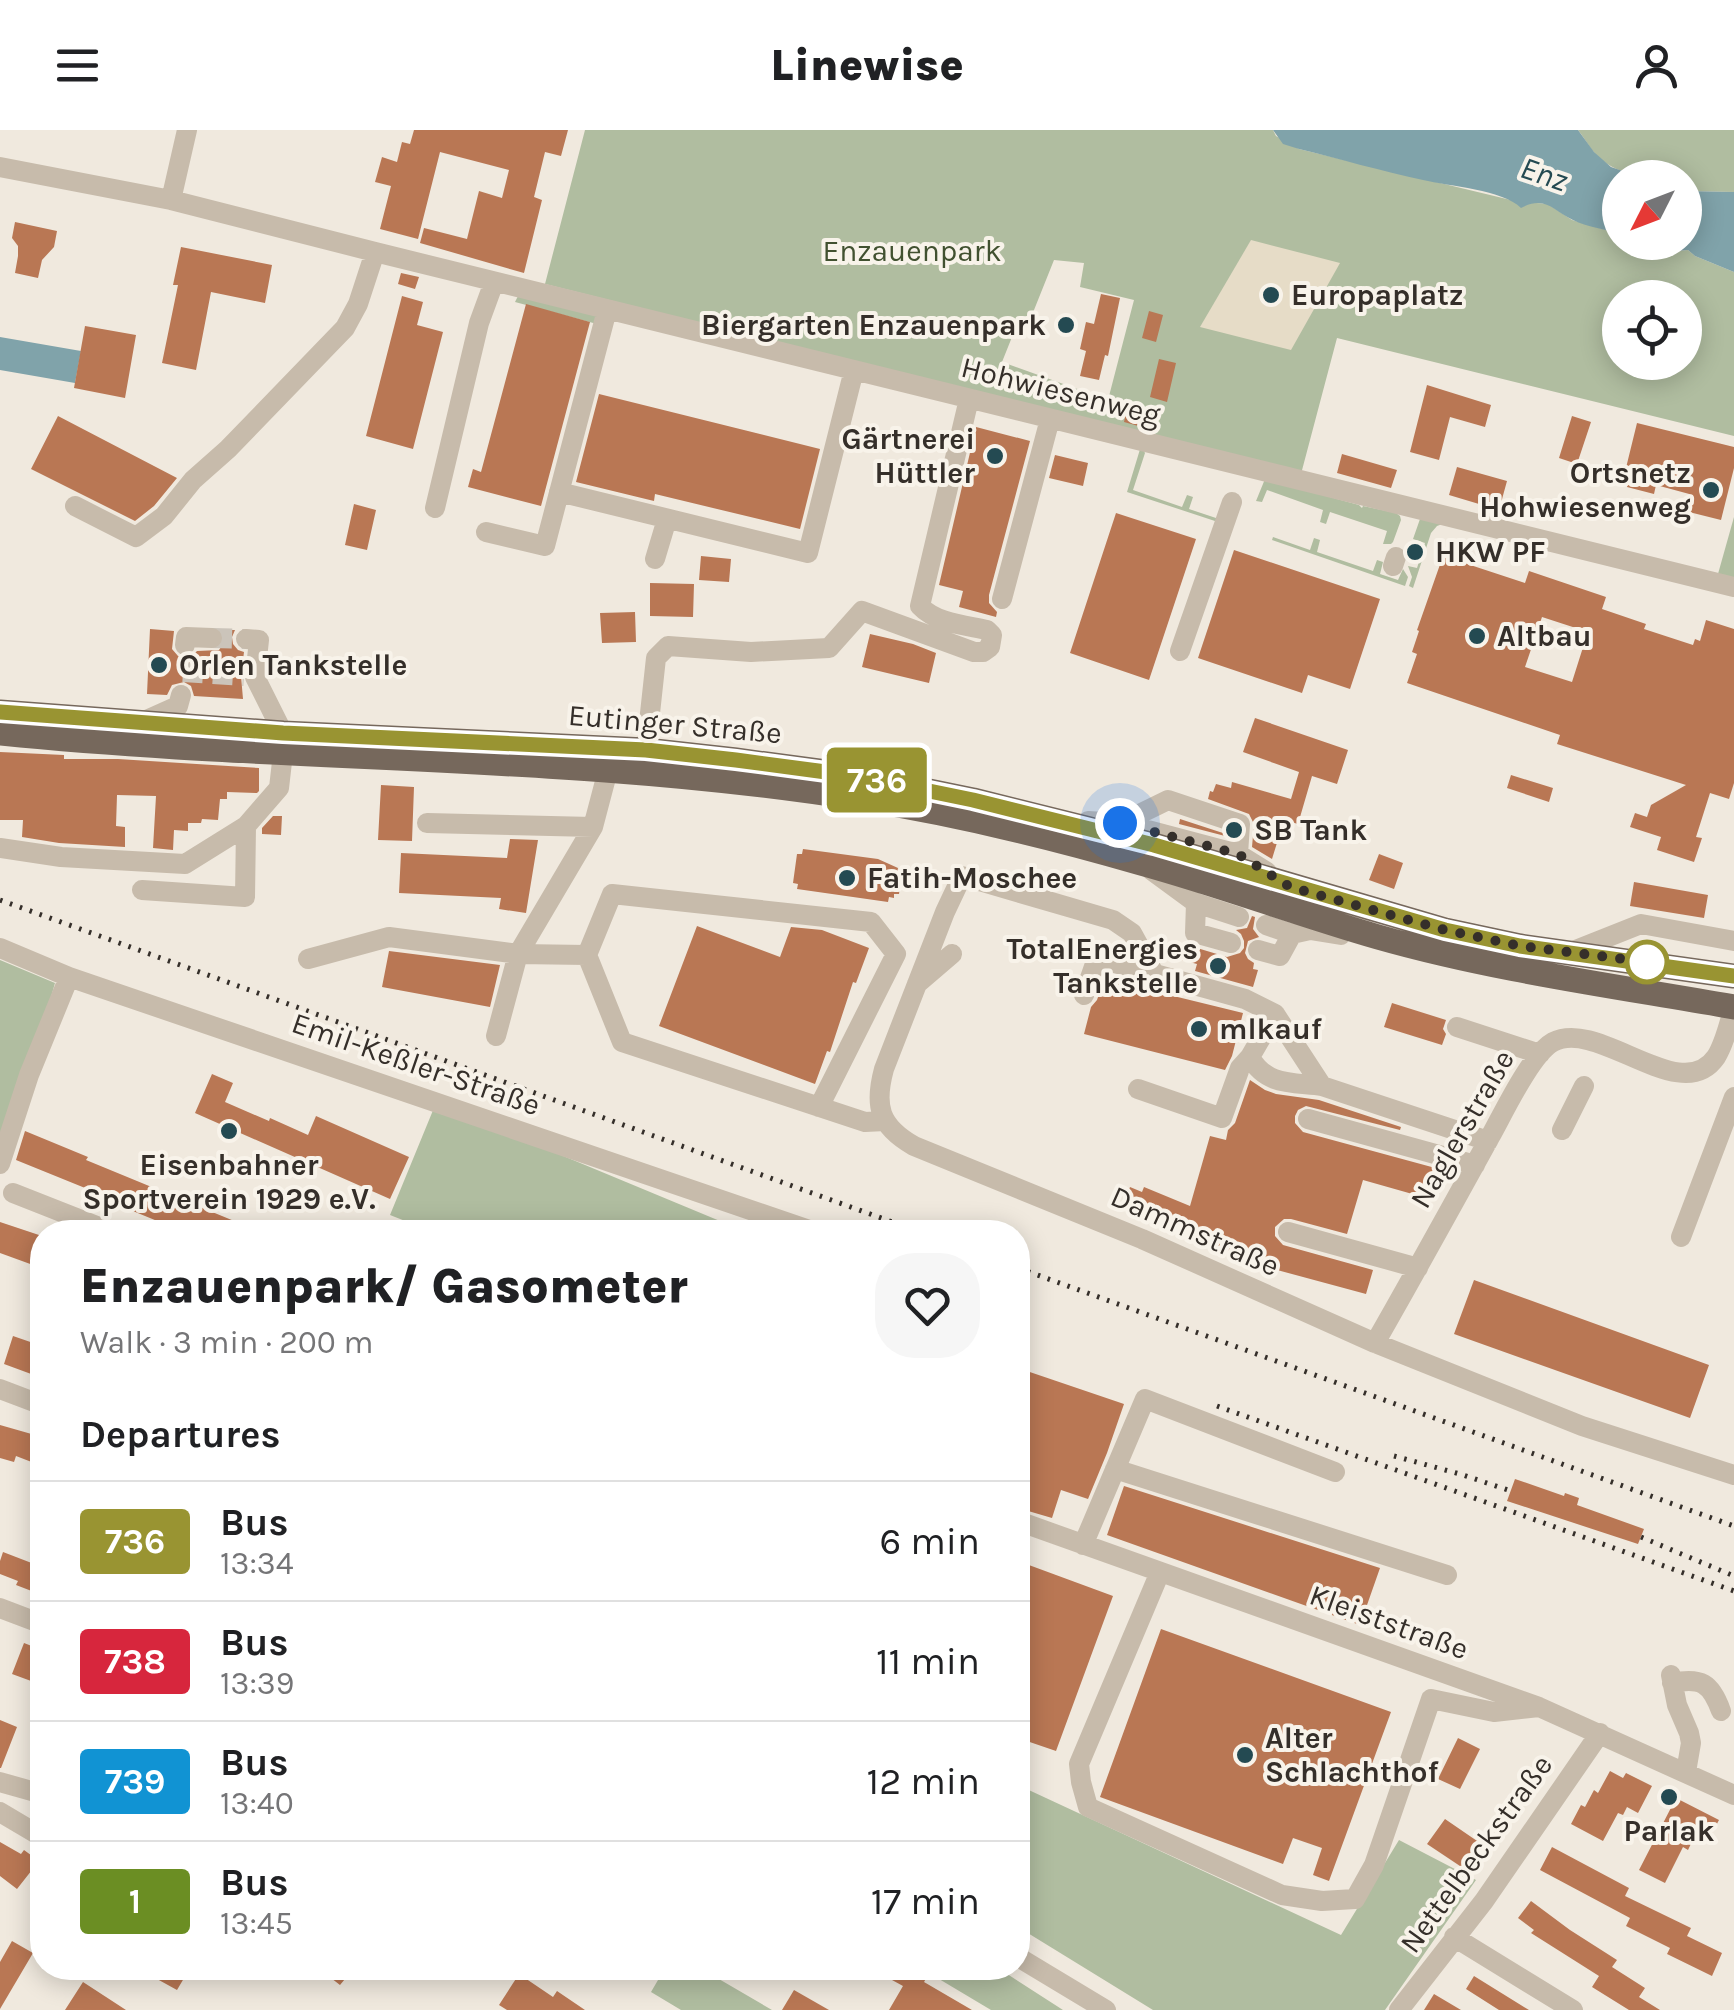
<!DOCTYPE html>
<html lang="en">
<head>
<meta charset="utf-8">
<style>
	:root { --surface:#fff; --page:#f6f6f6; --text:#202124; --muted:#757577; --line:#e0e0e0 }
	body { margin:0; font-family:Karla,sans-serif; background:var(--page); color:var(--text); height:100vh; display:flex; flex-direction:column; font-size:38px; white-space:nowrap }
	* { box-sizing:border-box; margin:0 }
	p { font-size:32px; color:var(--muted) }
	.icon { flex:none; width:55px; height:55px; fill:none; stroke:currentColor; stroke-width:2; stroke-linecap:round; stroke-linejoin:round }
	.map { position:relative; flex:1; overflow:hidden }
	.sheet { position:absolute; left:30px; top:1090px; width:1000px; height:760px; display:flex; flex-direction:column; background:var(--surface); border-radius:40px; box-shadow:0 5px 25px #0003 }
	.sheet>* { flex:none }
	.badge { padding:0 20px; border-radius:8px; font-size:35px; line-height:65px }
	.needle { width:65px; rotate:228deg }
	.fabs { position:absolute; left:1602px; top:30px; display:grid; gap:20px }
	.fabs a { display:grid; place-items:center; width:100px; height:100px; border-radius:50%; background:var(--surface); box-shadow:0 5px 25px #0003; font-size:50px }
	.you { position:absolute; width:50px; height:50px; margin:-25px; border:8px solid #fff; border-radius:50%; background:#1a73e8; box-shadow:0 0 0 15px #1a73e833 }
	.map>.badge { position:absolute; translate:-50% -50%; box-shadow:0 0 0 5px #fff }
	h2 { padding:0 50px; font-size:38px; line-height:90px }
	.round { display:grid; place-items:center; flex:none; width:105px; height:105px; border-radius:40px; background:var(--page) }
	.overview { display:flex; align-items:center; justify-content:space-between; height:170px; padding:0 50px }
	h1 { font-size:48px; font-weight:800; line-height:75px }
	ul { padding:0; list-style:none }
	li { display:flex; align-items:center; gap:30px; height:120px; padding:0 50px; border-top:2px solid var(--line) }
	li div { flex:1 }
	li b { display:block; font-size:38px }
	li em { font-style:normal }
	li .badge { min-width:110px; font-weight:700; text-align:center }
	header { display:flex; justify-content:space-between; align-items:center; height:130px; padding:0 50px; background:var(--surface); font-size:45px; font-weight:800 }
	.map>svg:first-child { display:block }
</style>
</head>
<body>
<header><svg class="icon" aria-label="menu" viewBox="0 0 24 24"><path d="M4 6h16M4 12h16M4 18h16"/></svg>Linewise<svg class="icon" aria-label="person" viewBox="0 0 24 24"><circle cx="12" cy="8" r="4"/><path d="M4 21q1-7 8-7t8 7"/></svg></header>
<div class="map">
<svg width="1734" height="1880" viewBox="0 0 1734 1880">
	<rect width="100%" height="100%" fill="#f0e9de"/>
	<!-- green -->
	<path fill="#b0bda0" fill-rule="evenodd" d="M585,0H1273L1276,6L1299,19L1515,71L1548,74L1572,90L1620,104V112L1651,113L1677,121L1688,120L1695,126L1734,142V306L1337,208L1301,344L545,154ZM1054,130L1084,133L1080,157L1134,170L1108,270L1002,232L1020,187L1030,190ZM1620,168H1685V232H1620Z
		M1578,0H1734V62L1686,61L1685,48C1652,47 1615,49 1592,20C1587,13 1583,6 1578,0Z
		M519,164L598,180L597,194L515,172Z
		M1141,316L1145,323L1133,360L1182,377L1187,365L1193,367L1189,379L1222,390L1221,393L1127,362Z
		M1265,349L1359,375L1362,378L1363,376L1396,383L1400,386L1401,390L1393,412L1391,414H1383L1387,401L1330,382L1326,394L1320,392L1323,380L1267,360L1262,372L1256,371Z
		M1734,387V456L1716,451Z
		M1420,389L1445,393L1437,396L1431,403L1413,458L1409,456L1412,447L1408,436L1417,438L1425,413L1413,409Z
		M1273,407L1310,420L1314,408L1320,410L1317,422L1373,441L1377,430L1383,432L1380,444L1398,450L1403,439L1408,447L1405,456L1272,410Z
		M0,830L55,853L29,945L0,1027Z
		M436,973L744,1101L433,1102L390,1085Z
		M1018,1655L1341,1805L1399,1710L1476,1750L1385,1880H1153L1018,1797Z
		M665,1838H700L772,1880H681L651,1862Z
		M932,1838H998L1063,1880H991L929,1843Z"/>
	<!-- plaza -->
	<path fill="#e6dcc7" d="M1251,110L1340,133L1291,220L1200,197Z"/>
	<!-- water -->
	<path fill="#80a3aa" d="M1273,0H1578L1594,22L1611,37L1640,47L1620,48V104C1605,99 1587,97 1573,90C1553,81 1546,65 1521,78C1504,60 1448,56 1423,50C1381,41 1340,29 1299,19L1283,14Z
		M1685,61L1734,62V142L1695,126L1688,120L1677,121L1651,113L1685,112Z
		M0,207L81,221L75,253L0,240Z"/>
	<!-- building -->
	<path fill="#b97754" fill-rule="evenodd" d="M414,0H568L561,26L545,22L534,67L542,70L524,143L420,113L424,98L467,109L479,61L502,68L509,40L440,22L418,109L380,99L391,56L375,52L382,27L397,32L402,12L410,14Z
		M15,92L57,101L54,117L42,130L38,148L15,143L18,126V116L12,108Z
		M181,117L272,135L265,173L211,162L196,240L162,233L178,155H173Z
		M401,143L419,147L415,159L398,154Z
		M1101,164L1120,168L1108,226L1105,225L1099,250L1080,246L1086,221L1080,219L1086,192L1094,194Z
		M402,166L423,172L417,195L443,202L413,319L366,306Z
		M526,174L590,192L541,376L468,357L473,339L481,342Z
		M1149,181L1163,185L1156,212L1142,208Z
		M85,196L136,205L125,268L74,258Z
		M1159,229L1176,233L1167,272L1150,267Z
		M1427,255L1491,275L1485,297L1450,287L1439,330L1410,322Z
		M599,264L820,319L800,399L655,364L654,371L576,352Z
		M1128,274L1146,278L1142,297L1124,292Z
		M58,286L177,348L154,376L135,391L31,339Z
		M1572,286L1591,292L1577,334L1559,328Z
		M1637,293L1734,317V338L1721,390L1689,382L1693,365L1656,355L1654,364L1627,357L1629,348L1624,346Z
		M976,297L1030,311L989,465V473L997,482L996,487L959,477L963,461L939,455Z
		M1342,324L1397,340L1391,358L1337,343Z
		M1055,325L1088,333L1083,356L1049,348Z
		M1457,337L1507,351L1499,380L1449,365Z
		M354,374L376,380L367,420L345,415Z
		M1116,383L1196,409L1149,550L1070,523Z
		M1234,420L1380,469L1350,559L1308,545L1302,563L1198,528Z
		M701,426L731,429L729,452L699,450Z
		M1443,426L1525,453L1529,441L1606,467L1602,479L1646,494L1644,499L1693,515L1695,509L1700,511L1706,490L1734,499V653L1729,669L1710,663L1696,707L1702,708L1694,732L1657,720L1661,707L1630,697L1635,683L1647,687L1651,675L1686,655L1557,614L1560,605L1407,553L1417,524L1412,522L1419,501L1417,500ZM1542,487L1585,501L1582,510L1585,511L1572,552L1525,537Z
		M650,453L694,454L693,487L650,486Z
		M635,482L636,512L602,513L600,483Z
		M150,499L174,501L172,519L178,526L184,529L191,527L197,521L219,520L226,510L223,500H235L232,507L233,514L238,520L244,522L241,546L243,569L194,566L191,556L184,552L172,555L167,565L147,564Z
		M870,504L913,514L936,523L929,553L862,537Z
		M1255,588L1348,620L1337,654L1312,646L1298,694L1284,690L1272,729L1252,717L1254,694L1249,684L1208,669L1210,661L1213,662L1216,654L1231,658L1232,652L1291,669L1299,642L1243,622Z
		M0,622L64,625V629H118L259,638V661L257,663L227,662V669H220L218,690L202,689L201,693H188V701L174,700L173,720L153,718L156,666L117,665L116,696L125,697V717L59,713L22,707L23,690H0Z
		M1511,645L1553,658L1549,672L1507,658Z
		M381,655L414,657L412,711L378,710Z
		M273,686H282L281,705L262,704V698Z
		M1180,689L1226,704L1225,706L1179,694Z
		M510,709L538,710L526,783L499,779L501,768L399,763L401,723L507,728Z
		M803,719L878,729L898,738L897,743H902L899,764H894V768L889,767L888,772L797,759L798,754L793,753L797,724H802Z
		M1379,724L1403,733L1394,759L1369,750Z
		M1634,752L1708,765L1704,788L1630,776Z
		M1252,786L1255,787L1253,799L1259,807L1248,811L1245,823L1248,829L1254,833L1253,839L1258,840L1253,857L1195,841L1197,834L1182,830L1187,815L1227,827L1240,823L1244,818V811L1241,804L1236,800L1247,798Z
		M697,796L780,827L791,797L822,800L869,818L856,853L853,852L830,922L827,921L815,954L659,896Z
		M389,821L500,835L490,877L382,857Z
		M1104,849L1243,883L1232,926L1225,940L1084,904L1091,877L1097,870Z
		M1392,873L1446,890L1443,899L1446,904L1442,915L1384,897Z
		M212,944L233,953L225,972L269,991L270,988L308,1005L316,986L409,1027L390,1069L195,983Z
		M1250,950L1265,960L1276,964L1319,970L1401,997L1400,1000L1306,976L1298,980L1295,986V993L1303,1002L1439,1039L1430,1069L1363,1050L1347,1104L1291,1089H1284L1275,1097V1106L1283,1115L1373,1140L1366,1164L1266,1137L1210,1114L1212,1110L1178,1100L1122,1076L1130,1057L1142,1062L1144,1057L1190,1076L1210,1006L1226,1010L1228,1000L1235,993Z
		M25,1001L88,1027L86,1030L261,1102H184L89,1063L90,1060L16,1030Z
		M0,1092L42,1106L33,1135L0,1123Z
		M1474,1150L1709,1235L1690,1288L1454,1204Z
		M13,1206L42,1216V1248L4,1234Z
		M1018,1238L1124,1274L1107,1323L1088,1369L1061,1360L1052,1388L1018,1378Z
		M0,1295L42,1307V1336L16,1326L14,1332L0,1328Z
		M1515,1349L1564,1366L1565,1363L1579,1368L1577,1375L1644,1399L1638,1414L1507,1371Z
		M1124,1356L1380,1438L1360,1495L1107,1405Z
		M3,1422L42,1437V1465L16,1455L18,1451L0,1444V1431Z
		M1018,1431L1113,1466L1056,1621L1018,1608Z
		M1161,1499L1391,1582L1329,1751L1313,1745L1322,1718L1293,1708L1283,1734L1100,1667Z
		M24,1513L42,1520V1555L12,1544Z
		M0,1590L17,1597L1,1638H0Z
		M1458,1608L1480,1619L1460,1659L1438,1649Z
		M1610,1641L1623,1648L1626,1643L1652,1656L1638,1683L1627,1677L1623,1685L1618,1683L1603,1711L1571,1694L1581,1675L1585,1677L1594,1660L1598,1663Z
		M1676,1668L1719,1690L1712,1703L1699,1697L1688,1720L1683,1717L1665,1753L1639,1740Z
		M1445,1689L1480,1713L1463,1738L1427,1714Z
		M0,1712L21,1724L24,1720L39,1731L17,1759L0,1746Z
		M1552,1717L1629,1758L1625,1766L1691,1798L1687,1806L1722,1823L1712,1846L1667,1824L1670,1818L1626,1796L1630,1788L1540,1740Z
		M1531,1771L1570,1800L1617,1830L1612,1837L1645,1858L1639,1867L1660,1880H1629L1592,1857L1599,1846L1531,1803L1534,1800L1518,1788Z
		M12,1811L33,1823L0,1879V1832Z
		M137,1838H190L177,1860Z
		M318,1838H354L340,1855Z
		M870,1838H932L924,1852L972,1880H889L903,1856Z
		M519,1844L553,1867L557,1861L585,1880H507L499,1875Z
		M1474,1846L1529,1880H1499L1466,1859Z
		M83,1852L126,1880H65Z
		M794,1860L829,1880H782Z
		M1434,1864L1461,1880H1424Z"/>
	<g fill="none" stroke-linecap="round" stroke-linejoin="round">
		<!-- minor-tunnel -->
		<path stroke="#cbc4ba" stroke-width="20" stroke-dasharray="20 10" stroke-linecap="butt" d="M212,508L246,509
			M183,542L244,546"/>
		<!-- minor -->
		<path stroke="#c7bbab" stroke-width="20" d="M0,37L171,70L375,122L1734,457
			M171,70L187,0
			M559,362L808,423L854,240
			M75,376L136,407L164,386L193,350L228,319L345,198L358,174L375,122
			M435,378L479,193L494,152
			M486,402L545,416L607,180
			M655,429L667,389
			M1393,436L1396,427
			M1002,469L1050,289
			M246,509L259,510L255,547L283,603
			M185,515L186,507L212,508
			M1180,521L1232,372
			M140,593L178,576L181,565
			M646,620L656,528L668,516L751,522L829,518L862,481L974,522H983L990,517L992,505L987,500C964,495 936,493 920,476L969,269
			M1088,691L1121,693L1168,670L1240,694L1238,724L1267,742
			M427,693L593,697
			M1121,693L1238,724
			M0,718L61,727L185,734L246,696L279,658L283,623
			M1151,740L1196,773L1239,787
			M142,760L245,767L246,696
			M1196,773L1195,803L1231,813
			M1266,795L1292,804L1310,800L1341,805
			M0,818L69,847L815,1102
			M1258,820L1280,826L1292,804
			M1568,823L1641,794L1734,811
			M308,829L389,807L518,824L587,825
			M1155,845L1132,803L1113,790L962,746L945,782L884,939C874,976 879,996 914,1016L1142,1109L1375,1213L1582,1296L1734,1345
			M917,854L952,824
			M1084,865L1097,828L1245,869L1275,884L1322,956L1488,1011
			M1275,884L1250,927C1266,956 1292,952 1322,956
			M1457,897L1540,924
			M496,906L518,824L593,697L608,640
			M1138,959L1222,988L1240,938L1250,927
			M819,977L896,824L871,792L612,764L587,825L622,912L865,992L885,991
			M1308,989L1475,1035
			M1562,1000L1584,956
			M0,1034L29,945L69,847
			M13,1063L112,1102
			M1288,1102L1418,1138
			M1681,1107L1734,967
			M1375,1213C1414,1145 1452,1076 1490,1007C1503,984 1531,924 1553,912C1599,888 1681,978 1716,927C1725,913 1729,893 1734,877
			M0,1259L42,1275
			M1115,1339L1447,1445
			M1018,1391L1539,1577L1734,1665
			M1083,1415L1145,1269L1335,1342
			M1160,1442L1079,1634L1081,1652L1088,1677L1282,1765L1322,1771L1355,1769L1374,1735L1431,1569L1494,1582L1539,1577
			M0,1478L42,1494
			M1671,1545L1677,1575L1689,1603L1691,1613L1686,1642
			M1672,1553C1701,1547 1711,1553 1721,1581
			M0,1652L42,1664
			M0,1682L42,1707
			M1454,1807L1573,1880
			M1018,1827L1106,1880
			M1399,1880L1484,1771L1600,1603"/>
		<!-- major -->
		<path stroke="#76685c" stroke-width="25" d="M0,582L283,603L646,620L736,630L856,646L973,670L1154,715L1445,800L1520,816L1734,846
			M0,603C285,632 573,623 856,668C952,683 1048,706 1141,733C1221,755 1298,784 1378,807C1494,840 1615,856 1734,877"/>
		<!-- rail -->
		<path stroke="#352f2a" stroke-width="5" stroke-dasharray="2.5 8" stroke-linecap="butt" d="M0,770L920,1102
			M1018,1138L1734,1396
			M1217,1276L1734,1461
			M1394,1326L1460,1344L1511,1361
			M1641,1407L1734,1446"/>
	</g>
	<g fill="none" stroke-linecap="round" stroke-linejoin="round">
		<!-- line casing -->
		<g stroke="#fff" stroke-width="22">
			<path id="line" d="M0,582L283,603L646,620L736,630L856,646L973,670L1154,715L1445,800L1520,816L1734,846"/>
		</g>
		<!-- line -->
		<use href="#line" stroke="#999432" stroke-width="15"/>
		<!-- walk -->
		<path stroke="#352f2a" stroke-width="10" stroke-dasharray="0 18" d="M1120,693L1238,724L1290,757L1445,800L1520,816L1647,832"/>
	</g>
	<!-- markers -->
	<g fill="#244a52" stroke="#f8f3ea" stroke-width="4">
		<circle cx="1271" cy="165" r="10"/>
		<circle cx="1066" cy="195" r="10"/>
		<circle cx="995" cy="326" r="10"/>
		<circle cx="1711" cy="360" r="10"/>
		<circle cx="1415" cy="422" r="10"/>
		<circle cx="1477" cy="506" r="10"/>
		<circle cx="159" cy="535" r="10"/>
		<circle cx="1234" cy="700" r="10"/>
		<circle cx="847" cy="748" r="10"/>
		<circle cx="1218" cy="836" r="10"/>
		<circle cx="1199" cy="899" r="10"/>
		<circle cx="229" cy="1001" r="10"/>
		<circle cx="1245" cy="1625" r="10"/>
		<circle cx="1669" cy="1667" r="10"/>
	</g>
	<circle fill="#fff" stroke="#999432" stroke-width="5" cx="1647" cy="832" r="20"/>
	<g text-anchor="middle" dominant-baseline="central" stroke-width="8" stroke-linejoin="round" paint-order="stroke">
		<!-- park labels -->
		<g font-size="30" fill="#415130" stroke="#f8f3ea">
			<text x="912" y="121">Enzauenpark</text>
		</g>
		<!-- poi labels -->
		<g font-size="30" font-weight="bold" fill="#352f2a" stroke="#f8f3ea" text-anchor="start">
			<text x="1291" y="165">Europaplatz</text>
			<text x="1046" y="195" text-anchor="end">Biergarten Enzauenpark</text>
			<text x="975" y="309" text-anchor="end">Gärtnerei<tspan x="975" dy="34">Hüttler</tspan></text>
			<text x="1691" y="343" text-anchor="end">Ortsnetz<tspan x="1691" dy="34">Hohwiesenweg</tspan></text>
			<text x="1435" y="422">HKW PF</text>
			<text x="1497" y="506">Altbau</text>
			<text x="179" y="535">Orlen Tankstelle</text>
			<text x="1254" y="700">SB Tank</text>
			<text x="867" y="748">Fatih-Moschee</text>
			<text x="1198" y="819" text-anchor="end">TotalEnergies<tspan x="1198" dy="34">Tankstelle</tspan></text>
			<text x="1219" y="899">mlkauf</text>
			<text x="229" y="1035" text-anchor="middle">Eisenbahner<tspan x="229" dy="34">Sportverein 1929 e.V.</tspan></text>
			<text x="1265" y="1608">Alter<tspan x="1265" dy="34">Schlachthof</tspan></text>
			<text x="1669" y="1701" text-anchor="middle">Parlak</text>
		</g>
		<!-- street labels -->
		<g font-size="30" fill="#352f2a" stroke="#f8f3ea">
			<text transform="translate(1061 261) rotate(14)">Hohwiesenweg</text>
			<text transform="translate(675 594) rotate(5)">Eutinger Straße</text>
			<text transform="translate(416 934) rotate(19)">Emil-Keßler-Straße</text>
			<text transform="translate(1462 999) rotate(-60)">Naglerstraße</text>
			<text transform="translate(1195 1101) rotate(24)">Dammstraße</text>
			<text transform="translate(1389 1492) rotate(20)">Kleiststraße</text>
			<text transform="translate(1476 1724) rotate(-54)">Nettelbeckstraße</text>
		</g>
		<!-- water labels -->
		<g font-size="32" font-style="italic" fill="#244a52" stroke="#f8f3ea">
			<text transform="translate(1544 44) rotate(19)">Enz</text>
		</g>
	</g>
</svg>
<div class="fabs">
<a><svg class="needle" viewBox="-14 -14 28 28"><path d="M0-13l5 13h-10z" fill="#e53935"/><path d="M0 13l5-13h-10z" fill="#757577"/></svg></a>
<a><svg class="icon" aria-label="locate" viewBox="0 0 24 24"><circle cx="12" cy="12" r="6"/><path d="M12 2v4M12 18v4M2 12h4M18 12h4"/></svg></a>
</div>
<div class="you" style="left:1120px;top:693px"></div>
<b class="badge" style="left:877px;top:650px;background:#999432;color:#fff">736</b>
<section class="sheet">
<div class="overview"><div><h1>Enzauenpark/ Gasometer</h1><p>Walk · 3 min · 200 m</p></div><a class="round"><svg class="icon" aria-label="heart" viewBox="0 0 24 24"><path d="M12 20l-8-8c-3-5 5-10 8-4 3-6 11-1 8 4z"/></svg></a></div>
<h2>Departures</h2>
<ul>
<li><span class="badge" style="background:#999432;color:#fff">736</span><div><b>Bus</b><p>13:34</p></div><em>6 min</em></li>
<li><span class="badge" style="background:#d7263d;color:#fff">738</span><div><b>Bus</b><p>13:39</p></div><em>11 min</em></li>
<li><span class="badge" style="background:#1193d3;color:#fff">739</span><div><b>Bus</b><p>13:40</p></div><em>12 min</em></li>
<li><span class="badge" style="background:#6b8e23;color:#fff">1</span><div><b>Bus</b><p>13:45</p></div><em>17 min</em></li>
</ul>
</section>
</div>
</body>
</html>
